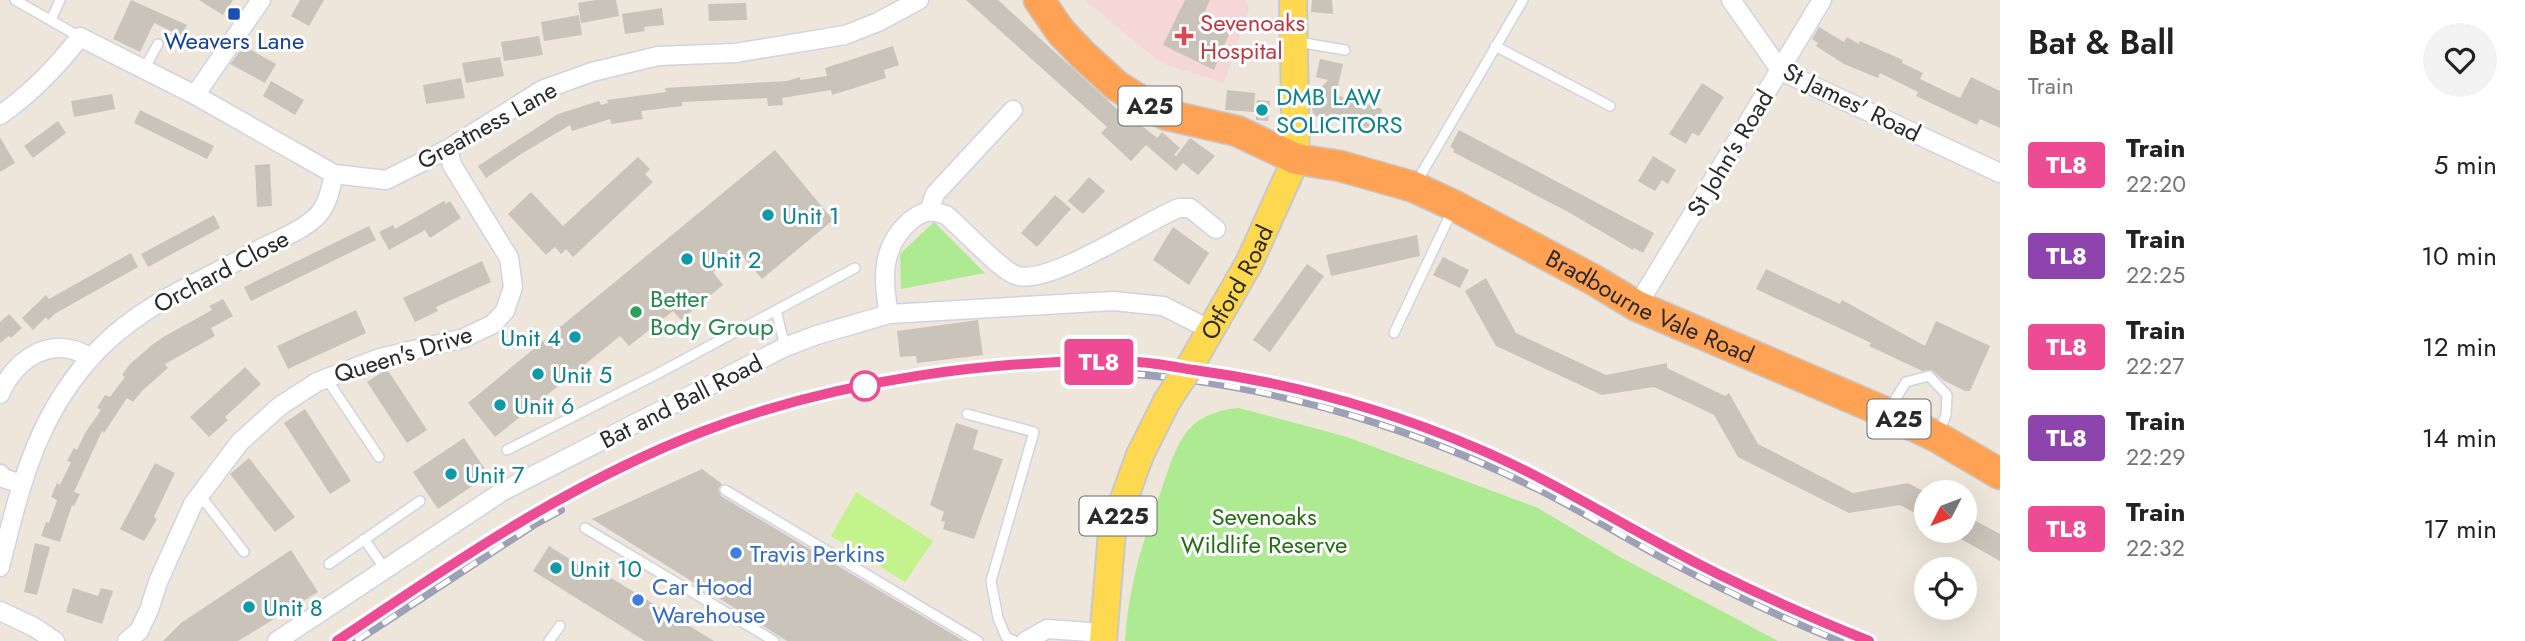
<!DOCTYPE html>
<html lang="en">
<head>
<meta charset="utf-8">
<style>
	:root { --surface:#fff; --page:#f2f2f2; --text:#222; --muted:#767676 }
	body { margin:0; font-family:Jost,sans-serif; background:var(--page); color:var(--text); height:100vh; display:flex; flex-direction:column; font-size:26px; white-space:nowrap }
	* { box-sizing:border-box; margin:0 }
	p { font-size:23px; color:var(--muted) }
	.icon { flex:none; width:38px; height:38px; fill:none; stroke:currentColor; stroke-width:2; stroke-linecap:round; stroke-linejoin:round }
	.map { position:relative; flex:1; overflow:hidden }
	.panel { display:flex; flex-direction:column; background:var(--surface); width:525px }
	.panel>* { flex:none }
	.badge { padding:0 14px; border-radius:5px; font-size:24px; line-height:46px }
	.needle { width:46px; rotate:228deg }
	.fabs { position:absolute; left:1914px; top:480px; display:grid; gap:14px }
	.fabs a { display:grid; place-items:center; width:63px; height:63px; border-radius:50%; background:var(--surface); box-shadow:0 7px 28px #0002; font-size:35px }
	.map>.badge { position:absolute; translate:-50% -50%; box-shadow:0 0 0 4px #fff }
	.round { display:grid; place-items:center; flex:none; width:74px; height:74px; border-radius:37px; background:var(--page) }
	.summary { display:flex; align-items:center; justify-content:space-between; height:119px; padding:0 28px }
	h1 { font-size:33px; font-weight:600; line-height:52px }
	ul { padding:0; list-style:none }
	li { display:flex; align-items:center; gap:21px; height:91px; padding:0 28px }
	li div { flex:1 }
	li b { display:block; font-size:26px }
	li em { font-style:normal }
	li .badge { min-width:77px; font-weight:700; text-align:center }
	main { display:flex; flex:1; min-height:0 }
	.map>svg:first-child { display:block }
</style>
</head>
<body>
<main>
<div class="map">
<svg width="2000" height="641" viewBox="0 0 2000 641">
	<rect width="100%" height="100%" fill="#eee6da"/>
	<!-- medical -->
	<path fill="#f5d7d7" d="M1085,0H1245L1249,9L1224,83L1161,63Z"/>
	<!-- green -->
	<path fill="#adea91" d="M934,222L985,273L901,289L900,254Z
		M1239,408L1347,437L1538,508L1620,557L1778,641H1125C1128,588 1143,540 1161,491C1169,469 1176,440 1194,424C1207,414 1223,409 1239,408Z"/>
	<!-- pitch -->
	<path fill="#c4f28c" d="M856,492L933,541L905,582L831,536Z"/>
	<!-- building -->
	<path fill="#c9c3ba" d="M131,0L187,25L181,36L154,23L140,52L113,39Z
		M199,0H233L223,15Z
		M300,0H324L309,26L291,16Z
		M596,0H616L619,16L581,23L578,3Z
		M966,0H998L1117,109L1123,111L1157,138L1162,132L1180,148L1174,155L1176,156L1190,138L1215,156L1198,175L1183,163L1176,171L1146,145L1131,161L1101,133L1107,127Z
		M1185,0H1210L1202,17L1230,32L1214,70L1163,45Z
		M1312,0H1332L1333,14L1311,12Z
		M746,3L747,20L709,21L708,4Z
		M662,8L664,25L644,27L645,31L625,34L622,14Z
		M579,15L582,35L544,41L541,22Z
		M1819,27L1844,42L1847,37L1859,44L1860,41L1903,60L1902,63L1923,73L1920,79L1960,98L1971,77L2000,91V128L1980,119L1977,125L1916,96L1918,92L1880,73L1878,78L1844,64L1816,46L1818,43L1812,39Z
		M539,36L543,55L504,61L501,42Z
		M244,46L276,64L265,83L230,64Z
		M893,46L899,65L884,70L886,78L832,95L831,90L782,98L783,105L768,106L767,98L682,102V106L641,111L643,119L611,124L610,119L572,131L570,125L521,154L486,178L478,166L558,114L599,101L601,105L608,103L607,100L666,92L665,88L787,81L800,77V80L827,76L825,68Z
		M500,57L504,76L466,83L462,63Z
		M1320,59L1343,64L1336,95L1382,109L1376,132L1332,119L1322,120L1313,114L1311,99L1328,80L1316,77Z
		M461,78L465,98L426,104L423,85Z
		M271,81L304,100L295,115L263,96Z
		M1702,83L1724,97L1699,136L1692,133L1686,144L1669,134Z
		M1227,90L1255,93L1254,112L1225,110Z
		M112,94L115,109L74,117L71,101Z
		M1257,100L1270,101L1268,121L1256,120Z
		M140,110L214,146L207,159L134,123Z
		M58,121L66,133L33,158L24,146Z
		M1459,130L1654,233L1643,253L1634,248L1633,250L1570,213L1453,152L1454,149L1450,147Z
		M0,137L15,163L0,172Z
		M775,150L833,220L762,279L738,251L713,272L723,285L681,320L673,311L629,346L620,336L495,437L468,403Z
		M1653,156L1676,170L1668,184L1662,180L1655,191L1638,181Z
		M638,157L650,169L645,174L653,182L573,257L566,249L561,254L555,247L546,255L508,214L531,192L563,226Z
		M270,164L272,206L257,207L255,165Z
		M1089,177L1105,191L1083,214L1068,201Z
		M1055,195L1071,209L1037,247L1021,233Z
		M444,201L446,204L450,201L461,218L430,238L425,230L389,250L379,232L393,225L395,229Z
		M214,215L220,228L148,267L141,254Z
		M369,226L376,240L251,301L244,287Z
		M1173,227L1209,253L1189,285L1153,260Z
		M1417,235L1420,256L1331,276L1326,255Z
		M131,253L138,267L56,313L48,320L46,317L33,330L22,318L46,295L49,299Z
		M1443,257L1469,270L1460,288L1433,275Z
		M482,261L491,282L436,307L438,311L415,322L403,298Z
		M1307,264L1324,276L1270,352L1253,340Z
		M1766,269L1840,304L1842,300L1925,346L1936,321L1990,346L1970,391H1965L1943,380L1932,370L1922,371L1916,368L1869,346L1871,343L1756,289Z
		M1486,278L1516,333L1606,375L1667,363V368L1725,396L1729,393L1758,444L1853,493L1908,483L1927,493V519L1900,505L1849,513L1738,457L1714,415L1687,402L1654,387L1602,395L1496,346L1465,291Z
		M223,299L233,316L211,328L215,336L165,364L168,368L143,390L133,402L127,398L104,433L102,431L74,492L80,494L74,506L72,505L60,542L41,536L46,522L49,523L57,500L51,497L57,483L60,485L71,462L67,461L74,448L77,450L85,433L101,410L97,408L105,395L110,397L125,377L122,375L130,364L153,344L165,336L212,310L209,306Z
		M356,310L366,333L288,369L277,346Z
		M9,314L22,328L11,338L9,336L0,343V322Z
		M978,320L983,355L917,363L916,356L900,357L897,331Z
		M245,367L261,384L225,417L228,420L209,437L190,417Z
		M387,369L427,430L407,443L367,382Z
		M305,409L351,481L330,494L284,423Z
		M956,423L978,430L973,449L1003,459L974,539L943,529L945,522L941,521L944,512L930,505Z
		M464,438L489,475L438,509L413,472Z
		M249,458L295,517L275,532L230,474Z
		M155,463L175,473L154,517L157,519L144,541L120,529Z
		M702,469L722,484L718,489L721,496L964,641H787L592,519Z
		M1965,515L2000,534V561L1945,530H1965Z
		M35,543L50,547L37,595L24,592Z
		M549,546L605,581L608,576L714,641H645L533,571Z
		M291,550L318,592L238,641H163L181,623Z
		M73,588L98,596L101,588L113,591L102,624L66,612Z"/>
	<g fill="none" stroke-linecap="round" stroke-linejoin="round">
		<!-- lane casing -->
		<g stroke="#cfd3e4" stroke-width="12">
			<path id="lane" d="M15,0L80,37
				M51,20L60,0
				M1298,42L1345,50
				M1495,46L1610,106
				M144,69L158,44
				M1416,183L1523,0
				M776,310L785,347
				M1394,333L1452,211
				M326,378L379,457
				M1890,408L1906,382L1929,376L1947,395L1946,415L1939,432
				M967,414L1034,432L991,581L998,618L1006,637L1015,641
				M507,450L657,374L855,268
				M725,490L978,641
				M200,495L244,552
				M585,528L774,641
				M364,539L385,569
				M329,564L420,501
				M549,641L560,626"/>
		</g>
		<!-- street casing -->
		<g stroke="#cfd3e4" stroke-width="21">
			<path id="street" d="M1731,0L1781,71L2000,173
				M195,95L261,0
				M0,115C32,93 56,68 80,37L195,95L334,174L386,180L448,149L542,90L592,72L658,56L735,53L845,35L878,22L919,0
				M929,211L935,194L1013,110
				M1637,306L1822,0
				M889,314C882,278 881,247 910,221C922,211 931,209 946,215C963,229 997,267 1015,275C1047,288 1145,221 1179,208H1190L1216,229
				M0,394C17,356 54,334 91,358
				M0,474L3,478L21,484
				M0,567C21,483 38,410 101,347C146,302 206,279 260,249C278,240 301,231 316,217C327,207 331,188 334,174
				M0,611L34,627L55,641
				M127,641L139,631L149,610L158,582L193,504L240,442L280,406L317,382L380,358L464,338L493,324L505,311L513,287L509,258L452,165L448,149
				M277,641L503,491L785,347L817,335L889,314L1113,301L1163,306L1211,330
				M1026,641L1047,629L1104,633"/>
		</g>
		<!-- primary casing -->
		<g stroke="#c8c8c8" stroke-width="30">
			<g id="primary">
				<path id="s1" d="M1190,366L1249,263L1296,159L1293,0"/>
				<path d="M1103,641L1112,532L1140,455L1167,401"/>
			</g>
		</g>
		<!-- highway casing -->
		<g stroke="#c8c8c8" stroke-width="33">
			<g id="highway">
				<path id="s2" d="M1039,0L1061,32L1083,55L1117,86L1154,109L1167,115L1237,131L1296,159L1340,166L1414,187L1455,206L1592,279L1637,306L1887,413L1937,437L2000,474"/>
			</g>
		</g>
		<!-- lane -->
		<use href="#lane" stroke="#fff" stroke-width="9"/>
		<!-- street -->
		<use href="#street" stroke="#fff" stroke-width="18"/>
		<!-- primary -->
		<use href="#primary" stroke="#fed94f" stroke-width="26"/>
		<!-- highway -->
		<use href="#highway" stroke="#ffa254" stroke-width="30"/>
		<!-- rail casing -->
		<g stroke="#9da0b6" stroke-width="8">
			<path id="rail" d="M1097,372C1250,377 1401,422 1538,489C1580,510 1621,535 1663,558C1720,588 1779,617 1840,641
				M337,641L529,515L630,464L703,431L766,410L837,390L957,371L1072,362H1141L1233,375L1292,388L1409,421L1477,448L1546,481L1668,548L1756,592L1809,617L1869,641
				M356,641L535,524L561,510"/>
		</g>
		<!-- rail -->
		<use href="#rail" stroke="#fff" stroke-width="5" stroke-dasharray="16" stroke-linecap="butt"/>
		<!-- primary-bridge casing -->
		<g stroke="#c8c8c8" stroke-width="30" stroke-linecap="butt">
			<path id="primary-bridge" d="M1167,401L1190,366"/>
		</g>
		<!-- primary-bridge -->
		<use href="#primary-bridge" stroke="#fed94f" stroke-width="26"/>
	</g>
	<g fill="none" stroke-linecap="round" stroke-linejoin="round">
		<!-- line casing -->
		<g stroke="#fff" stroke-width="16">
			<path id="line" d="M337,641C454,562 571,482 704,431C834,381 998,357 1137,362C1156,363 1175,367 1194,370C1290,383 1385,409 1474,447C1541,475 1602,513 1666,547C1732,583 1800,613 1869,641"/>
		</g>
		<!-- line -->
		<use href="#line" stroke="#ee4b95" stroke-width="10"/>
	</g>
	<!-- markers -->
	<rect fill="#1a4fb4" stroke="#fff" stroke-width="2.5" x="227" y="7" width="14" height="14" rx="3.5"/>
	<path fill="#e0444e" stroke="#fff" stroke-width="2.5" d="M1180.5 25.5h7v7h7v7h-7v7h-7v-7h-7v-7h7z"/>
	<g fill="#0f9aa8" stroke="#fff" stroke-width="2.5">
		<circle cx="1262" cy="110" r="7"/>
		<circle cx="768" cy="215" r="7"/>
		<circle cx="687" cy="259" r="7"/>
		<circle cx="575" cy="337" r="7"/>
		<circle cx="538" cy="374" r="7"/>
		<circle cx="500" cy="405" r="7"/>
		<circle cx="451" cy="474" r="7"/>
		<circle cx="556" cy="568" r="7"/>
		<circle cx="249" cy="607" r="7"/>
	</g>
	<circle fill="#2e9e5b" stroke="#fff" stroke-width="2.5" cx="636" cy="312" r="7"/>
	<circle fill="#fff" stroke="#ee4b95" stroke-width="3.5" cx="865" cy="386" r="14"/>
	<g fill="#3f7fe0" stroke="#fff" stroke-width="2.5">
		<circle cx="736" cy="553" r="7"/>
		<circle cx="638" cy="600" r="7"/>
	</g>
	<g text-anchor="middle" dominant-baseline="central" stroke-width="6" stroke-linejoin="round" paint-order="stroke">
		<!-- shield labels -->
		<g fill="#fff" stroke="#6a6a6a" stroke-width="2">
			<rect x="1118.5" y="86.5" width="63" height="39" rx="5"/>
			<rect x="1867.5" y="399.5" width="63" height="39" rx="5"/>
			<rect x="1079.5" y="496.5" width="77" height="39" rx="5"/>
		</g>
		<g font-size="23" font-weight="bold" fill="#2a2a2a">
			<text x="1150" y="106">A25</text>
			<text x="1899" y="419">A25</text>
			<text x="1118" y="516">A225</text>
		</g>
		<!-- health labels -->
		<g font-size="24" fill="#be3a42" stroke="#fff" text-anchor="start">
			<text x="1200" y="22">Sevenoaks<tspan x="1200" dy="28">Hospital</tspan></text>
		</g>
		<!-- transit labels -->
		<g font-size="24" fill="#164399" stroke="#fff">
			<text x="234" y="40">Weavers Lane</text>
		</g>
		<!-- culture labels -->
		<g font-size="24" fill="#0d838f" stroke="#fff" text-anchor="start">
			<text x="1276" y="96">DMB LAW<tspan x="1276" dy="28">SOLICITORS</tspan></text>
			<text x="782" y="215">Unit 1</text>
			<text x="701" y="259">Unit 2</text>
			<text x="561" y="337" text-anchor="end">Unit 4</text>
			<text x="552" y="374">Unit 5</text>
			<text x="514" y="405">Unit 6</text>
			<text x="465" y="474">Unit 7</text>
			<text x="570" y="568">Unit 10</text>
			<text x="263" y="607">Unit 8</text>
		</g>
		<!-- street labels -->
		<g font-size="24" fill="#2a2a2a" stroke="#fff">
			<text transform="translate(1852 102) rotate(26)">St James' Road</text>
			<text transform="translate(487 125) rotate(-29)">Greatness Lane</text>
			<text transform="translate(1730 153) rotate(-59)">St John's Road</text>
			<text transform="translate(221 271) rotate(-28)">Orchard Close</text>
			<text stroke="none"><textPath href="#s1" startOffset="96">Otford Road</textPath></text>
			<text stroke="none"><textPath href="#s2" startOffset="698">Bradbourne Vale Road</textPath></text>
			<text transform="translate(403 354) rotate(-17)">Queen's Drive</text>
			<text transform="translate(681 401) rotate(-27)">Bat and Ball Road</text>
		</g>
		<!-- leisure labels -->
		<g font-size="24" fill="#27864d" stroke="#fff" text-anchor="start">
			<text x="650" y="298">Better<tspan x="650" dy="28">Body Group</tspan></text>
		</g>
		<!-- park labels -->
		<g font-size="24" fill="#246e13" stroke="#fff">
			<text x="1264" y="516">Sevenoaks<tspan x="1264" dy="28">Wildlife Reserve</tspan></text>
		</g>
		<!-- shop labels -->
		<g font-size="24" fill="#366cbe" stroke="#fff" text-anchor="start">
			<text x="750" y="553">Travis Perkins</text>
			<text x="652" y="586">Car Hood<tspan x="652" dy="28">Warehouse</tspan></text>
		</g>
	</g>
</svg>
<div class="fabs">
<a><svg class="needle" viewBox="-14 -14 28 28"><path d="M0-13l5 13h-10z" fill="#e53935"/><path d="M0 13l5-13h-10z" fill="#767676"/></svg></a>
<a><svg class="icon" aria-label="locate" viewBox="0 0 24 24"><circle cx="12" cy="12" r="6"/><path d="M12 2v4M12 18v4M2 12h4M18 12h4"/></svg></a>
</div>
<b class="badge" style="left:1099px;top:362px;background:#ee4b95;color:#fff">TL8</b>
</div>
<section class="panel">
<div class="summary"><div><h1>Bat &amp; Ball</h1><p>Train</p></div><a class="round"><svg class="icon" aria-label="heart" viewBox="0 0 24 24"><path d="M12 20l-8-8c-3-5 5-10 8-4 3-6 11-1 8 4z"/></svg></a></div>
<ul>
<li><span class="badge" style="background:#ee4b95;color:#fff">TL8</span><div><b>Train</b><p>22:20</p></div><em>5 min</em></li>
<li><span class="badge" style="background:#8e44ad;color:#fff">TL8</span><div><b>Train</b><p>22:25</p></div><em>10 min</em></li>
<li><span class="badge" style="background:#ee4b95;color:#fff">TL8</span><div><b>Train</b><p>22:27</p></div><em>12 min</em></li>
<li><span class="badge" style="background:#8e44ad;color:#fff">TL8</span><div><b>Train</b><p>22:29</p></div><em>14 min</em></li>
<li><span class="badge" style="background:#ee4b95;color:#fff">TL8</span><div><b>Train</b><p>22:32</p></div><em>17 min</em></li>
</ul>
</section>
</main>
</body>
</html>
